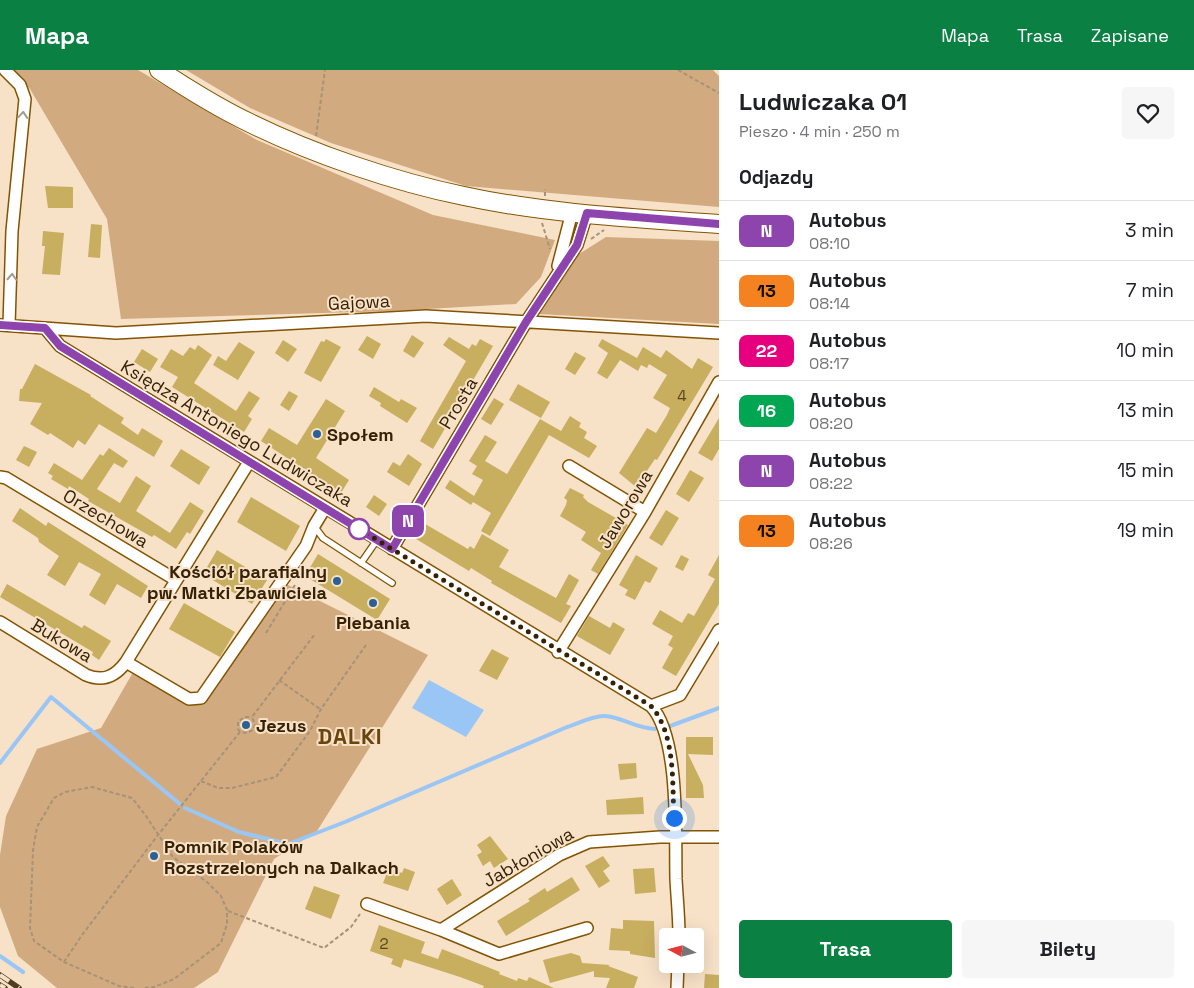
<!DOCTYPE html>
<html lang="pl">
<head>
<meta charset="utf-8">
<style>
	:root { --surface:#fff; --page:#f6f6f6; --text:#202124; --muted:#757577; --line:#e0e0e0; --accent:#0b8043 }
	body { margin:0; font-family:"Space Grotesk",sans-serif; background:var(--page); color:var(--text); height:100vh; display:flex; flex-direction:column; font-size:19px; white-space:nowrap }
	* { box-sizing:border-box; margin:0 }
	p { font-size:16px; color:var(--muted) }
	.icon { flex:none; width:28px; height:28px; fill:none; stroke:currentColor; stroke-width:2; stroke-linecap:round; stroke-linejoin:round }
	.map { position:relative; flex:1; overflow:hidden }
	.side { display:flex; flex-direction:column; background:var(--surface); width:475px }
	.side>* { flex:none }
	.badge { padding:0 10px; border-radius:8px; font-size:18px; line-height:32px }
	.needle { width:32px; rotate:277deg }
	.fabs { position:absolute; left:659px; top:858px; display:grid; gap:10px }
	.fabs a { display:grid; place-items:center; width:45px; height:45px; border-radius:5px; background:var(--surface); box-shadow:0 5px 20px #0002; font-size:25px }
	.you { position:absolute; width:25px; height:25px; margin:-12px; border:4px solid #fff; border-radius:50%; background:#1a73e8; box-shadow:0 0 0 8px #1a73e833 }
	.map>.badge { position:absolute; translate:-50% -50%; box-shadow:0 0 0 2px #fff }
	h2 { padding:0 20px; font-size:19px; line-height:45px }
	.round { display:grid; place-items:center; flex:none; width:52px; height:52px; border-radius:5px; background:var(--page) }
	.head { display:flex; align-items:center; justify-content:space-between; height:85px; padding:0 20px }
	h1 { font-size:24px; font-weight:600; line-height:38px }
	.button { display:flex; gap:10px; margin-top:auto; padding:10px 20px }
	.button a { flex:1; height:58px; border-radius:5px; background:var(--accent); color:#fff; font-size:20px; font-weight:600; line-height:58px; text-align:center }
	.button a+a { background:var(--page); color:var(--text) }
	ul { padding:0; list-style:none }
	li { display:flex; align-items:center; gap:15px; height:60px; padding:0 20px; border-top:1px solid var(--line) }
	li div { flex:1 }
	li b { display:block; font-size:19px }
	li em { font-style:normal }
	li .badge { min-width:55px; font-weight:700; text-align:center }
	header { display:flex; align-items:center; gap:30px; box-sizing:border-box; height:70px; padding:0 25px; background:var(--accent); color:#fff }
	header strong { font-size:24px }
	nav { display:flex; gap:28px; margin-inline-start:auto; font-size:18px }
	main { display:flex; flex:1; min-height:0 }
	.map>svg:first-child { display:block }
</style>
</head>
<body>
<header>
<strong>Mapa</strong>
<nav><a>Mapa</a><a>Trasa</a><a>Zapisane</a></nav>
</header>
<main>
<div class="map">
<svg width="719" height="918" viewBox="0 0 719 918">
	<rect width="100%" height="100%" fill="#f7e1c7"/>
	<!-- green -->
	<path fill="#d1ab7f" d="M14,0H138L257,70L433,145L555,170L541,207L516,234L392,241L121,249L107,149L30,19Z
		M186,0H713L719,6V137L466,116L331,73L250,38Z
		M606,167L719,171V254L539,244L579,184Z
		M280,511L428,585L317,761L274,789L218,902L194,918H57L18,886L0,837V785L6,746L37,679L101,658L136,597L194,629Z"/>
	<!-- water -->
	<path fill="#9ac6f6" d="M429,610L484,640L466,667L412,638Z"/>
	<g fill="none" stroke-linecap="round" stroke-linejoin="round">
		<!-- stream -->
		<path stroke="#9ac6f6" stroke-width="4" d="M670,656L719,638
			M0,693L51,627L180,734
			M185,738L239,762L288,774L345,752L567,657C578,654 593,645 605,646C622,647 634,658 655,659
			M0,886L23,902"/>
	</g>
	<!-- building -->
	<path fill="#c8ae5f" d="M45,116L73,117V138H48Z
		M91,154L102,155L100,188L88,187Z
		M43,161L64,163L60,205L42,204L45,176H42Z
		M412,265L424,273L414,288L403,281Z
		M367,266L381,274L373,289L358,280Z
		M449,267L469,279L472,274L476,276L480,269L493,276L433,379L420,371L466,291L443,275Z
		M326,269L341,277L321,312L304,303L321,271L324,272Z
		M602,269L637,288L643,277L661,288L666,280L692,299L698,288L713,297L657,390L655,389L636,417L619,403L647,358L656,363L667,345L670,338L653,328L667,305L649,294L647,298L641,295L638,301L620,290L607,309L597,303L608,283L598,276Z
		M283,270L297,279L288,292L275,283Z
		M239,272L255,282L238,310L213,295L218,286L226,291Z
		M198,275L212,285L194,313L236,341L249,321L260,328L248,346L252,349L244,362L172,317L178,307L160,297L171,279L183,286L190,277L195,280Z
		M142,279L158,289L150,302L134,292Z
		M575,282L586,288L575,305L565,299Z
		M35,294L91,325L90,326L124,348L121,353L138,365L142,358L163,371L154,387L99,354L85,375L78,370L73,378L50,363L48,365L30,354L42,333L19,331L20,319H22Z
		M518,314L550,332L541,348L509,330Z
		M374,317L399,332L401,329L417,338L407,353L380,336L381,333L369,326Z
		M289,321L298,326L289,341L280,335Z
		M494,328L504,334L491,355L481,349Z
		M326,329L345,341L316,388L349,410L341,423L261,371L269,358L297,375Z
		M570,346L581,353L579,357L587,362L584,368L597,376L589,388L549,365L490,466L481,461L491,443L473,432L471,435L445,418L450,410L474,426L483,410L472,404L477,396L469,391L485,365L497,372L485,391L507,404L540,349L561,361Z
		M719,348V379L712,391L698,383Z
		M24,376L37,382L29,397L16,390Z
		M109,378L128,391L123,398L114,393L97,419L120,433L136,406L151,416L136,441L170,463L190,432L204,441L190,464L187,462L176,479L154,465L152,467L88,431L89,429L69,416L68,419L51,409L53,406L48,403L54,393L82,410L100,384L103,386Z
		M181,379L210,397L199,415L170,396Z
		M408,384L422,394L409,416L387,402L393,392L400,396Z
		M690,400L704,408L689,432L676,424Z
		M570,418L584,425L583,427L588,432L628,455L598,504L591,500L601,483L581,470L586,462L560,446L566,435L567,430L564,428Z
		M374,425L387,434L379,446L366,437Z
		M251,427L300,456L286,481L237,452Z
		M20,438L46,456L48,452L148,516L141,528L117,514L105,535L89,525L101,504L79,492L65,516L47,505L59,486L39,472L38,468L12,451Z
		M666,440L679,448L662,476L649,468Z
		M420,451L468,479L470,476L474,479L482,464L509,480L499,497L556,528L569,504L579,510L566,534L571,536L561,553L491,513L492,511L471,498L469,501L411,466Z
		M217,480L267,510L252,534L203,504Z
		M318,484L390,529L377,550L305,506Z
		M636,485L658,498L650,513L645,511L635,530L625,525L628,520L619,515Z
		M681,485L689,489L683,501L675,497Z
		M719,485V534L676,606L662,598L673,578L668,575L673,566L652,554L660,540L682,553L688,543L694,546L715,509L708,505Z
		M7,514L82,558L84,555L111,571L99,590L92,585L93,582L0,527Z
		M184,533L235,562L220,587L169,559Z
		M589,546L610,558L613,552L625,559L610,585L577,566Z
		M492,579L509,588L497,610L479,601Z
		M686,667H713V685L688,684L703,715L704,728H686Z
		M636,693L637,708L620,710L618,694Z
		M643,727L644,744L607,745L606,730Z
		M490,766L508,789L494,798L490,791L483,796L477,785L482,782L477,775Z
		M603,786L610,796L603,801L610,811L599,818L585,796Z
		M389,798L402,803L404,798L415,802L408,821L383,813Z
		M654,798L656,822L635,824L633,799Z
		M572,807L580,820L506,866L497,851L530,831L528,829L545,818L547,822Z
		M452,809L462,825L447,835L437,819Z
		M314,816L340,825L331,849L305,839Z
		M623,850L654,851L655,888L630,884V881L609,880L611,858L623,859Z
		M379,855L425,872L421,883L438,889L442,879L500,902L499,904L517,911L518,908L527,911L529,907L554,918H483L484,916L460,907L404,889L401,898L391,894L393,889L370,881Z
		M571,883L580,886L582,893L610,895L608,896L638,907L634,918H606L610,908L594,907V901L550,913L543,890Z
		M705,904L719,905V918H704Z"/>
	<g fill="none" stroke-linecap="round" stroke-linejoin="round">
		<!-- lane casing -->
		<g stroke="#835300" stroke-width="8">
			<path id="lane" d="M314,456L323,468L392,513
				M361,493L377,470"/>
		</g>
		<!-- street casing -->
		<g stroke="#835300" stroke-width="14">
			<path id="street" d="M5,0L20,15L25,29L12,161L9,255
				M558,196L572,142
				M0,255L116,263L426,246L719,263
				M45,258L60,276L651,636C680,667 675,766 676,809C677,828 679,847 679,866
				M569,396L645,442
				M0,407L6,408L176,510
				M392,479L526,252L577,175L587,143
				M0,552L86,605C103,612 115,607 126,592L249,392
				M558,582L645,442L719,312
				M126,592L189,629L201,628L306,476L314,456L325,438
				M651,636L680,625L719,560
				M367,834L441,860L559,785L589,772L660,767H719
				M441,860L499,884L587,858
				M677,918L678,894"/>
		</g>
		<!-- primary casing -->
		<g stroke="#835300" stroke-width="20">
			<path id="primary" d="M159,0C188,19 218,38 250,53C313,84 395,112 464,126C547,144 634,148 719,154"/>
		</g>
		<!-- path -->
		<path stroke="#a79277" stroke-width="2" stroke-dasharray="4 2.5" stroke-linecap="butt" d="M678,0L719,23
			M316,66L325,0
			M545,126V119
			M542,153L550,179
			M591,169L604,160
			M266,563L295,515
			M279,610L320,639
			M240,662L238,659V652L244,647H252
			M201,711L218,718H232L276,707L310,661L321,639L366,575
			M228,841L324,878L351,857L360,844
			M64,892L82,865L158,765L240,662L247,663L253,660L255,655L252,647L315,564
			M134,918L119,916L64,892L34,871L30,858L33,780L37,757L54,728L65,722L92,717L132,728L146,746L173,787L207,812L221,826L227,840V854L221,873L174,909L154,917L142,918"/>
		<!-- lane -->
		<use href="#lane" stroke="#fff" stroke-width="5.5"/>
		<!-- street -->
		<use href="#street" stroke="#fff" stroke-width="11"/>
		<!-- primary -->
		<use href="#primary" stroke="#fff" stroke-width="18"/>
		<!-- rail casing -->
		<g stroke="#513c1f" stroke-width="5.5">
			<path id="rail" d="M0,905L19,918
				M0,915L5,918"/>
		</g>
		<!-- rail -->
		<use href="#rail" stroke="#f7e1c7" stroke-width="4" stroke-dasharray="11" stroke-linecap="butt"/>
	</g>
	<!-- one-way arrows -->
	<defs><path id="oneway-chevron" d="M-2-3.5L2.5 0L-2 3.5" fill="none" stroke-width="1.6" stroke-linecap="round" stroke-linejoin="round" transform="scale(1.25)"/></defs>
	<g stroke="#a59b8e">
		<use href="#oneway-chevron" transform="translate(23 45) rotate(-85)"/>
		<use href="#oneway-chevron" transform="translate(12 207) rotate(-87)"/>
	</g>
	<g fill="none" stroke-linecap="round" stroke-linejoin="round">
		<!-- line casing -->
		<g stroke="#fff" stroke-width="11">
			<path id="line" d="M0,255L45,258L60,276L392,479L526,252L577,175L587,143L719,154"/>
		</g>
		<!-- line -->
		<use href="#line" stroke="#8e44ad" stroke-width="8"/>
		<!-- walk -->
		<path stroke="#362104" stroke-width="5" stroke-dasharray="0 9" d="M359,459L651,636C676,664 672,714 674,748"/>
	</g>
	<!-- markers -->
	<g fill="#296098" stroke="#f7e1c7" stroke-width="2">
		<circle cx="317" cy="364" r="5"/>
		<circle cx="337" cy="511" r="5"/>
		<circle cx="373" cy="533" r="5"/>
		<circle cx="246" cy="655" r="5"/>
		<circle cx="154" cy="786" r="5"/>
	</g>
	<circle fill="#fff" stroke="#8e44ad" stroke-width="2.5" cx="359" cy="459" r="10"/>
	<g text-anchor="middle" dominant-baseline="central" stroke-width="4" stroke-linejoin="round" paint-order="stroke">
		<!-- number labels -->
		<g font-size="15" fill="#5a441b">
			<text x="682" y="325">4</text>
			<text x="384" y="873">2</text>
		</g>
		<!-- street labels -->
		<g font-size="18" fill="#362104" stroke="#f7e1c7">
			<text transform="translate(359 232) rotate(-3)">Gajowa</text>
			<text transform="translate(458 333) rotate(-59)">Prosta</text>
			<text transform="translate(237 363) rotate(31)">Księdza Antoniego Ludwiczaka</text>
			<text transform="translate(625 439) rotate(-59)">Jaworowa</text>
			<text transform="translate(106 448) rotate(31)">Orzechowa</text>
			<text transform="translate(62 570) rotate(31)">Bukowa</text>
			<text transform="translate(528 787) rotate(-30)">Jabłoniowa</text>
		</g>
		<!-- poi labels -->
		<g font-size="18" font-weight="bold" fill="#362104" stroke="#f7e1c7" text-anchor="start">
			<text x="327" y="364">Społem</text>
			<text x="327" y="501" text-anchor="end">Kościół parafialny<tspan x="327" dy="21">pw. Matki Zbawiciela</tspan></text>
			<text x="373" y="552" text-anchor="middle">Plebania</text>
			<text x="256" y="655">Jezus</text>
			<text x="164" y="776">Pomnik Polaków<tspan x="164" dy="21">Rozstrzelonych na Dalkach</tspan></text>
		</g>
		<!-- district labels -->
		<g font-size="22" font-weight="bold" letter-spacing="1" fill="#69440d" stroke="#f7e1c7">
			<text x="350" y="666">DALKI</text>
		</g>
	</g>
</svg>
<div class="fabs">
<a><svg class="needle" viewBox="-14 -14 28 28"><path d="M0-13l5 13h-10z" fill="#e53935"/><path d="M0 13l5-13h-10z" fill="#757577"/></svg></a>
</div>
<div class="you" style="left:674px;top:748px"></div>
<b class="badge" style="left:408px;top:451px;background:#8e44ad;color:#fff">N</b>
</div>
<section class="side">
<div class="head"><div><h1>Ludwiczaka 01</h1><p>Pieszo · 4 min · 250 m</p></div><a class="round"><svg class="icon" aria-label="heart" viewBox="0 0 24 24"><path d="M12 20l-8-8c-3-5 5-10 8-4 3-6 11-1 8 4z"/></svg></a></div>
<h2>Odjazdy</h2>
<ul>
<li><span class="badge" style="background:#8e44ad;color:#fff">N</span><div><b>Autobus</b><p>08:10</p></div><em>3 min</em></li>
<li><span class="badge" style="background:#f58220;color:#111">13</span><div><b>Autobus</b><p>08:14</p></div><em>7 min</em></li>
<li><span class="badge" style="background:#e6007e;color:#fff">22</span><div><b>Autobus</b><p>08:17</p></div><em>10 min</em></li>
<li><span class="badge" style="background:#00a651;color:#fff">16</span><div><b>Autobus</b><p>08:20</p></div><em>13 min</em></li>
<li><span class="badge" style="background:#8e44ad;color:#fff">N</span><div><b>Autobus</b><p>08:22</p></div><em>15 min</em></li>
<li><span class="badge" style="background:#f58220;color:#111">13</span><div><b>Autobus</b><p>08:26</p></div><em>19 min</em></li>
</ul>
<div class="button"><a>Trasa</a><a>Bilety</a></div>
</section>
</main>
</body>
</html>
